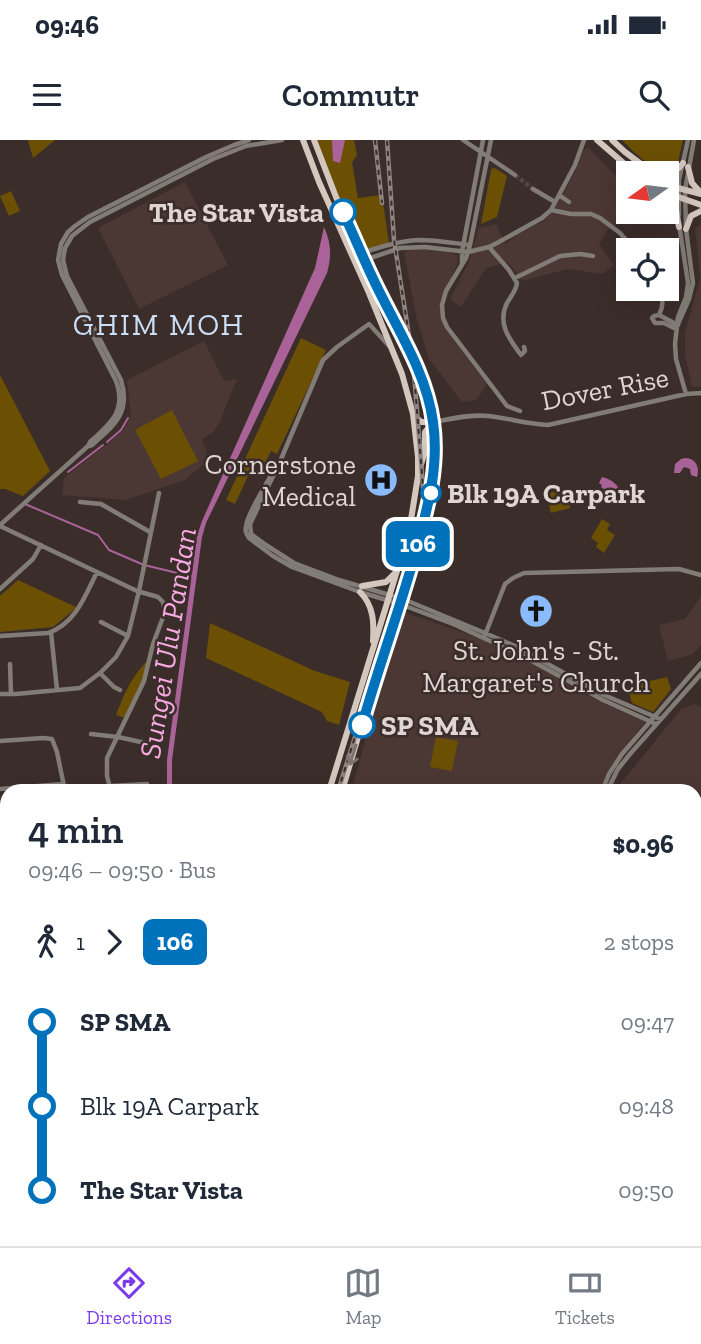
<!DOCTYPE html>
<html lang="en">
<head>
<meta charset="utf-8">
<style>
	:root { --surface:#fff; --page:#f6f6f7; --text:#1f2937; --muted:#747a83; --line:#e0e1e3; --accent:#7c3aed }
	body { margin:0; font-family:"Zilla Slab",serif; background:var(--page); color:var(--text); height:100vh; display:flex; flex-direction:column; font-size:26px; white-space:nowrap }
	* { box-sizing:border-box; margin:0 }
	p { font-size:23px; color:var(--muted) }
	.icon { flex:none; width:38px; height:38px; fill:none; stroke:currentColor; stroke-width:2; stroke-linecap:round; stroke-linejoin:round }
	.map { position:relative; flex:1; overflow:hidden }
	.panel { position:absolute; left:0px; top:644px; width:702px; height:462px; display:flex; flex-direction:column; background:var(--surface); border-radius:21px 21px 0 0; box-shadow:0 7px 28px #0002 }
	.panel>* { flex:none }
	.badge { padding:0 14px; border-radius:10px; font-size:24px; line-height:46px }
	.needle { width:46px; rotate:256deg }
	.controls { position:absolute; left:616px; top:21px; display:grid; gap:14px }
	.controls a { display:grid; place-items:center; width:63px; height:63px; border-radius:0px; background:var(--surface); box-shadow:0 7px 28px #0002; font-size:35px }
	.map>.badge { position:absolute; translate:-50% -50%; box-shadow:0 0 0 4px #fff }
	.legs { display:flex; align-items:center; gap:10px; height:77px; padding:0 28px; font-size:23px }
	.legs p { margin-inline-start:auto }
	.summary { display:flex; align-items:center; justify-content:space-between; height:119px; padding:0 28px }
	h1 { font-size:38px; font-weight:600; line-height:52px }
	ul { padding:0 28px; list-style:none }
	li { display:flex; align-items:center; gap:24px; height:84px; font-size:26px }
	li i { display:grid; place-items:center; width:10px; height:100%; margin:0 9px; background:currentColor }
	li i::after { content:''; width:18px; height:18px; margin:-9px; border:5px solid; border-radius:50%; background:var(--surface) }
	li p { margin-inline-start:auto }
	li:first-child i { background:linear-gradient(#0000 50%,currentColor 0) }
	li:last-child i { background:linear-gradient(currentColor 50%,#0000 0) }
	.status { display:flex; justify-content:space-between; align-items:center; height:49px; padding:0 35px; background:var(--surface); direction:ltr }
	.status svg { height:19px; fill:currentColor }
	header { display:flex; justify-content:space-between; align-items:center; height:91px; padding:0 28px; background:var(--surface); font-size:32px; font-weight:600 }
	.tab-bar { display:flex; justify-content:space-around; align-items:center; height:98px; border-top:2px solid var(--line); background:var(--surface); font-size:19px; color:var(--muted) }
	.tab-bar a { display:grid; justify-items:center; gap:4px }
	.tab-bar .active { color:var(--accent) }
	.map>svg:first-child { display:block }
</style>
</head>
<body>
<div class="status"><b>09:46</b><svg viewBox="0 0 49 12"><path d="M0 12V9h3v3zM5 12V6h3v6zM10 12V3h3v9zM15 12V0h3v12zM26 1h20v11H26zM47 4h2v5h-2z"/></svg></div>
<header><svg class="icon" aria-label="menu" viewBox="0 0 24 24"><path d="M4 6h16M4 12h16M4 18h16"/></svg>Commutr<svg class="icon" aria-label="search" viewBox="0 0 24 24"><circle cx="10" cy="10" r="6"/><path d="M15 15l6 6"/></svg></header>
<div class="map">
<svg width="701" height="1106" viewBox="0 0 701 1106">
	<rect width="100%" height="100%" fill="#3b2d2a"/>
	<!-- built -->
	<path fill="#4b3733" d="M588,7L620,40L628,45V72H637L634,76L608,89L599,104L614,125L603,134L568,129L522,141L508,122L486,128L461,167L450,159L468,124L479,88L496,84L505,104L518,94L544,81L556,67L576,30L583,11Z
		M185,42L228,125L139,169L98,88Z
		M701,84V247H692L685,214V193L700,139L695,88Z
		M427,108L444,110L457,115L458,123L442,158L446,186L455,202L487,244L476,260L462,262L429,219L417,180L404,113L407,110Z
		M204,201L224,241L237,239L219,284L212,293L202,299L207,313L205,323L185,340L126,360L62,355L64,338L123,291L131,276L127,240Z
		M701,456V505L693,514L668,521L659,485L685,479Z
		M404,472L493,503L530,522L582,553L645,582L614,622L605,637L601,651H351L391,511Z
		M695,564L701,567V704L695,706V651H618L622,642L681,569Z
		M701,1012V1106H668L675,1099H695V1024Z
		M286,1099H534L535,1106H289Z"/>
	<!-- green -->
	<path fill="#6b5003" d="M28,0H55L33,18Z
		M314,0H354L357,15L352,22L358,58L382,55L389,104L362,113Z
		M622,0H683L678,22C675,25 672,28 669,29C654,34 632,10 622,0Z
		M495,28L507,36L497,77L481,84L491,30V29Z
		M11,51L20,71L9,76L0,56Z
		M301,198L326,210L277,314L271,311L265,323L256,319L235,364L226,360Z
		M0,235L50,331L23,356L5,349H0Z
		M172,270L198,321L161,339L135,290Z
		M566,349L570,368L551,373L546,354Z
		M602,379L610,384L607,390L615,395L604,413L596,407L598,403L591,398Z
		M18,440L76,467L75,469L53,487L0,492V456Z
		M210,483L315,531L350,542L339,585L327,581L322,572L206,518Z
		M150,518L144,541L125,578L116,575C124,553 133,534 150,518Z
		M667,537L671,549L653,572L632,563L629,552L646,542Z
		M436,597L458,601L452,631L430,627Z
		M701,707V813L695,809V709Z
		M701,1012V1074L695,1080V1024Z"/>
	<!-- forest -->
	<path fill="#785c15" d="M61,1099H253L254,1106H59Z
		M651,1099H675L668,1106H608L648,1102Z"/>
	<!-- water -->
	<path fill="#aa6399" d="M332,0H345L340,23L333,21Z
		M324,87C331,102 332,116 327,133L206,383L202,397L172,620V651H167V620L197,396L202,381L315,128Z
		M686,318C696,319 700,327 697,337L691,335L690,329L685,327L683,328L680,333H674L675,324L681,319Z
		M602,337C614,340 624,349 619,360L601,347L602,345L599,343Z"/>
	<g fill="none" stroke-linecap="round" stroke-linejoin="round">
		<!-- stream -->
		<path stroke="#aa6399" stroke-width="2" d="M107,302L121,290L128,278
			M68,332L103,305
			M25,364L98,395L109,410L144,425L194,437
			M695,800H701
			M553,1099L554,1106"/>
		<!-- minor-tunnel -->
		<path stroke="#544644" stroke-width="4.5" stroke-dasharray="4.5 2" stroke-linecap="butt" d="M515,35L533,49"/>
		<!-- minor -->
		<path stroke="#827c77" stroke-width="4.5" d="M463,0L515,35
			M491,0L470,105L466,118L446,151L442,165L443,178L447,187L507,266L520,271
			M533,49L555,62
			M559,55L569,62
			M551,70L571,74H591L600,78L620,93L635,110
			M679,75V40L688,0
			M679,84L688,143L686,157L678,177L675,204L676,219L686,254
			M489,107L509,130L517,143C516,151 511,156 507,163C497,183 509,199 521,215L525,211L524,207
			M352,116C374,109 396,101 419,100C436,100 453,103 470,105
			M356,123L400,108L425,107L468,112L489,107L497,103L542,78L551,70L575,25L584,0
			M462,123V112L483,0
			M515,138L560,116L580,114L593,116
			M659,149C663,159 664,165 659,175
			M678,184L689,159L693,143L686,89L685,50L694,0
			M676,189L664,183H655L652,178L654,176L659,175L678,185
			M390,207L369,184L337,207L323,220L279,324L250,384L251,394L266,405L294,423L339,440L403,459L485,493L515,506L604,555L660,579
			M433,282C451,279 470,274 488,276C508,278 527,284 548,285L686,254L701,253
			M89,306L92,305C115,285 131,272 121,240L67,136L63,120L65,108L72,96L90,82L213,19L246,6L282,0
			M270,337C264,348 247,375 246,386C245,392 246,393 249,398L273,416L292,427L360,452L400,464L453,484L521,515L603,560L656,584
			M80,362L101,364L150,392
			M0,385L88,306L90,302C110,284 127,271 116,241L62,135L58,120L61,104L68,92L75,86L88,77L206,17L234,5L249,0
			M0,386L137,451L158,457L163,462L165,472L153,504L144,541L107,618V636L111,651
			M0,449L33,419L41,405
			M101,482L128,496
			M51,492L57,550
			M485,495L505,444L513,438L524,433L679,429L701,435
			M0,496L48,493C76,483 85,456 97,432
			M10,524L11,554
			M100,533L114,547L120,550
			M0,554H16L80,548L100,533L116,517L128,496L139,451L159,353
			M91,594L118,597L150,604
			M0,601L43,598L52,599L57,612L65,651
			M110,646L147,644
			M0,649L63,644
			M602,651L609,634L622,614L701,523
			M607,651L618,629L630,614L701,534
			M0,696L7,695
			M0,741L7,744
			M0,902L7,929
			M695,974L701,973
			M0,1001L7,994
			M0,1050L7,1057
			M695,1092L701,1086
			M540,1099L541,1106
			M544,1099L545,1106
			M573,1106L574,1099
			M679,1106L686,1099"/>
		<!-- major -->
		<path stroke="#d3c7be" stroke-width="6" d="M303,0L319,42L369,153L402,234L413,274L418,317V336L409,392L329,651
			M314,0L336,57L378,148L421,237L432,277L435,300L434,329L428,366L403,459L372,550L342,651
			M597,0L635,33
			M612,0L625,12L653,33
			M688,27L692,43L701,53
			M667,33L679,28L683,23
			M667,42L678,48L701,54
			M667,53L701,65
			M667,56L676,70L679,87
			M686,89L691,76L701,71
			M414,275L421,282H433
			M420,328L425,311V292L433,282
			M362,446L386,442L396,432
			M360,452C374,466 374,483 373,501
			M264,1099L267,1106
			M280,1099L283,1106"/>
		<!-- rail casing -->
		<g stroke="#8e8380" stroke-width="4.5">
			<path id="rail" d="M375,0L382,63
				M338,651L416,403L424,359L413,221L394,100L387,0
				M268,1099L271,1106"/>
		</g>
		<!-- rail -->
		<use href="#rail" stroke="#3b2d2a" stroke-width="2" stroke-dasharray="5" stroke-linecap="butt"/>
	</g>
	<!-- one-way arrows -->
	<defs><path id="oneway-shaft" d="M-6 0H5M1.5-3L5.5 0L1.5 3" fill="none" stroke-width="1.6" stroke-linecap="round" stroke-linejoin="round" transform="scale(1.75)"/></defs>
	<use stroke="#7f726d" href="#oneway-shaft" transform="translate(353 615) rotate(107)"/>
	<g fill="none" stroke-linecap="round" stroke-linejoin="round">
		<!-- line-1 casing -->
		<g stroke="#fff" stroke-width="16">
			<path id="line-1" d="M343,72C356,100 367,128 381,155C401,195 427,236 433,282C440,329 426,373 414,418C398,474 378,529 362,585"/>
		</g>
		<!-- line-1 -->
		<use href="#line-1" stroke="#0072bc" stroke-width="10"/>
	</g>
	<!-- icons -->
	<defs>
		<g id="hospital-disc" transform="scale(1.75)"><circle r="9.5" fill="#88bafc" stroke="#3b2d2a"/><path d="M-5-5h3v3.5h4V-5h3V5h-3V1.5h-4V5h-3Z" fill="#111"/></g>
		<g id="church-disc" transform="scale(1.75)"><circle r="9.5" fill="#88bafc" stroke="#3b2d2a"/><path d="M-1.2-6h2.4v3.5h3.3v2.4h-3.3V6h-2.4V-.1h-3.3v-2.4h3.3Z" fill="#111"/></g>
	</defs>
	<g fill-rule="evenodd">
		<use href="#hospital-disc" x="381" y="340"/>
		<use href="#church-disc" x="536" y="471"/>
	</g>
	<!-- markers -->
	<g fill="#fff" stroke="#0072bc" stroke-width="3.5">
		<circle cx="343" cy="72" r="12"/>
		<circle cx="431" cy="353" r="9"/>
		<circle cx="362" cy="585" r="12"/>
	</g>
	<g text-anchor="middle" dominant-baseline="central" stroke-width="5" stroke-linejoin="round" paint-order="stroke">
		<!-- stop labels -->
		<g font-size="28" font-weight="bold" fill="#dfd6d4" stroke="#3b2d2a" text-anchor="start">
			<text x="324" y="72" text-anchor="end">The Star Vista</text>
			<text x="447" y="353">Blk 19A Carpark</text>
			<text x="381" y="585">SP SMA</text>
		</g>
		<!-- street labels -->
		<g font-size="28" fill="#dfd6d4" stroke="#3b2d2a">
			<text transform="translate(605 249) rotate(-11)">Dover Rise</text>
		</g>
		<!-- poi labels -->
		<g font-size="28" fill="#dfd6d4" stroke="#3b2d2a" text-anchor="end">
			<text x="356" y="324">Cornerstone<tspan x="356" dy="32">Medical</tspan></text>
			<text x="536" y="510" text-anchor="middle">St. John's - St.<tspan x="536" dy="32">Margaret's Church</tspan></text>
		</g>
		<!-- neighbourhood labels -->
		<g font-size="30" letter-spacing="2" fill="#cbdef7" stroke="#3b2d2a">
			<text x="159" y="185">GHIM MOH</text>
		</g>
		<!-- water labels -->
		<g font-size="30" font-style="italic" fill="#f8aae3" stroke="#3b2d2a">
			<text transform="translate(168 503) rotate(-81)">Sungei Ulu Pandan</text>
		</g>
	</g>
</svg>
<div class="controls">
<a><svg class="needle" viewBox="-14 -14 28 28"><path d="M0-13l5 13h-10z" fill="#e53935"/><path d="M0 13l5-13h-10z" fill="#747a83"/></svg></a>
<a><svg class="icon" aria-label="locate" viewBox="0 0 24 24"><circle cx="12" cy="12" r="6"/><path d="M12 2v4M12 18v4M2 12h4M18 12h4"/></svg></a>
</div>
<b class="badge" style="left:418px;top:404px;background:#0072bc;color:#fff">106</b>
<section class="panel">
<div class="summary"><div><h1>4 min</h1><p>09:46 – 09:50 · Bus</p></div><b>$0.96</b></div>
<div class="legs"><svg class="icon" aria-label="walk" viewBox="0 0 24 24"><circle cx="13" cy="4" r="2"/><path d="M13 8l-2 6 4 7M11 14l-3 7M7 12l3-4h3l4 4"/></svg>1<svg class="icon" aria-label="forward" viewBox="0 0 24 24"><path d="M9 5l7 7-7 7"/></svg><b class="badge" style="background:#0072bc;color:#fff">106</b><p>2 stops</p></div>
<ul>
<li><i style="color:#0072bc"></i><b>SP SMA</b><p>09:47</p></li>
<li><i style="color:#0072bc"></i><span>Blk 19A Carpark</span><p>09:48</p></li>
<li><i style="color:#0072bc"></i><b>The Star Vista</b><p>09:50</p></li>
</ul>
</section>
</div>
<nav class="tab-bar">
<a class="active"><svg class="icon" aria-label="directions" viewBox="0 0 24 24"><path d="M12 3l9 9-9 9-9-9zM9 14v-3h6M13 9l2 2-2 2"/></svg>Directions</a>
<a><svg class="icon" aria-label="map" viewBox="0 0 24 24"><path d="M3 6l6-2 6 2 6-2v14l-6 2-6-2-6 2zM9 4v14M15 6v14"/></svg>Map</a>
<a><svg class="icon" aria-label="tickets" viewBox="0 0 24 24"><path d="M3 7h18v10H3zM15 7v10"/></svg>Tickets</a>
</nav>
</body>
</html>
